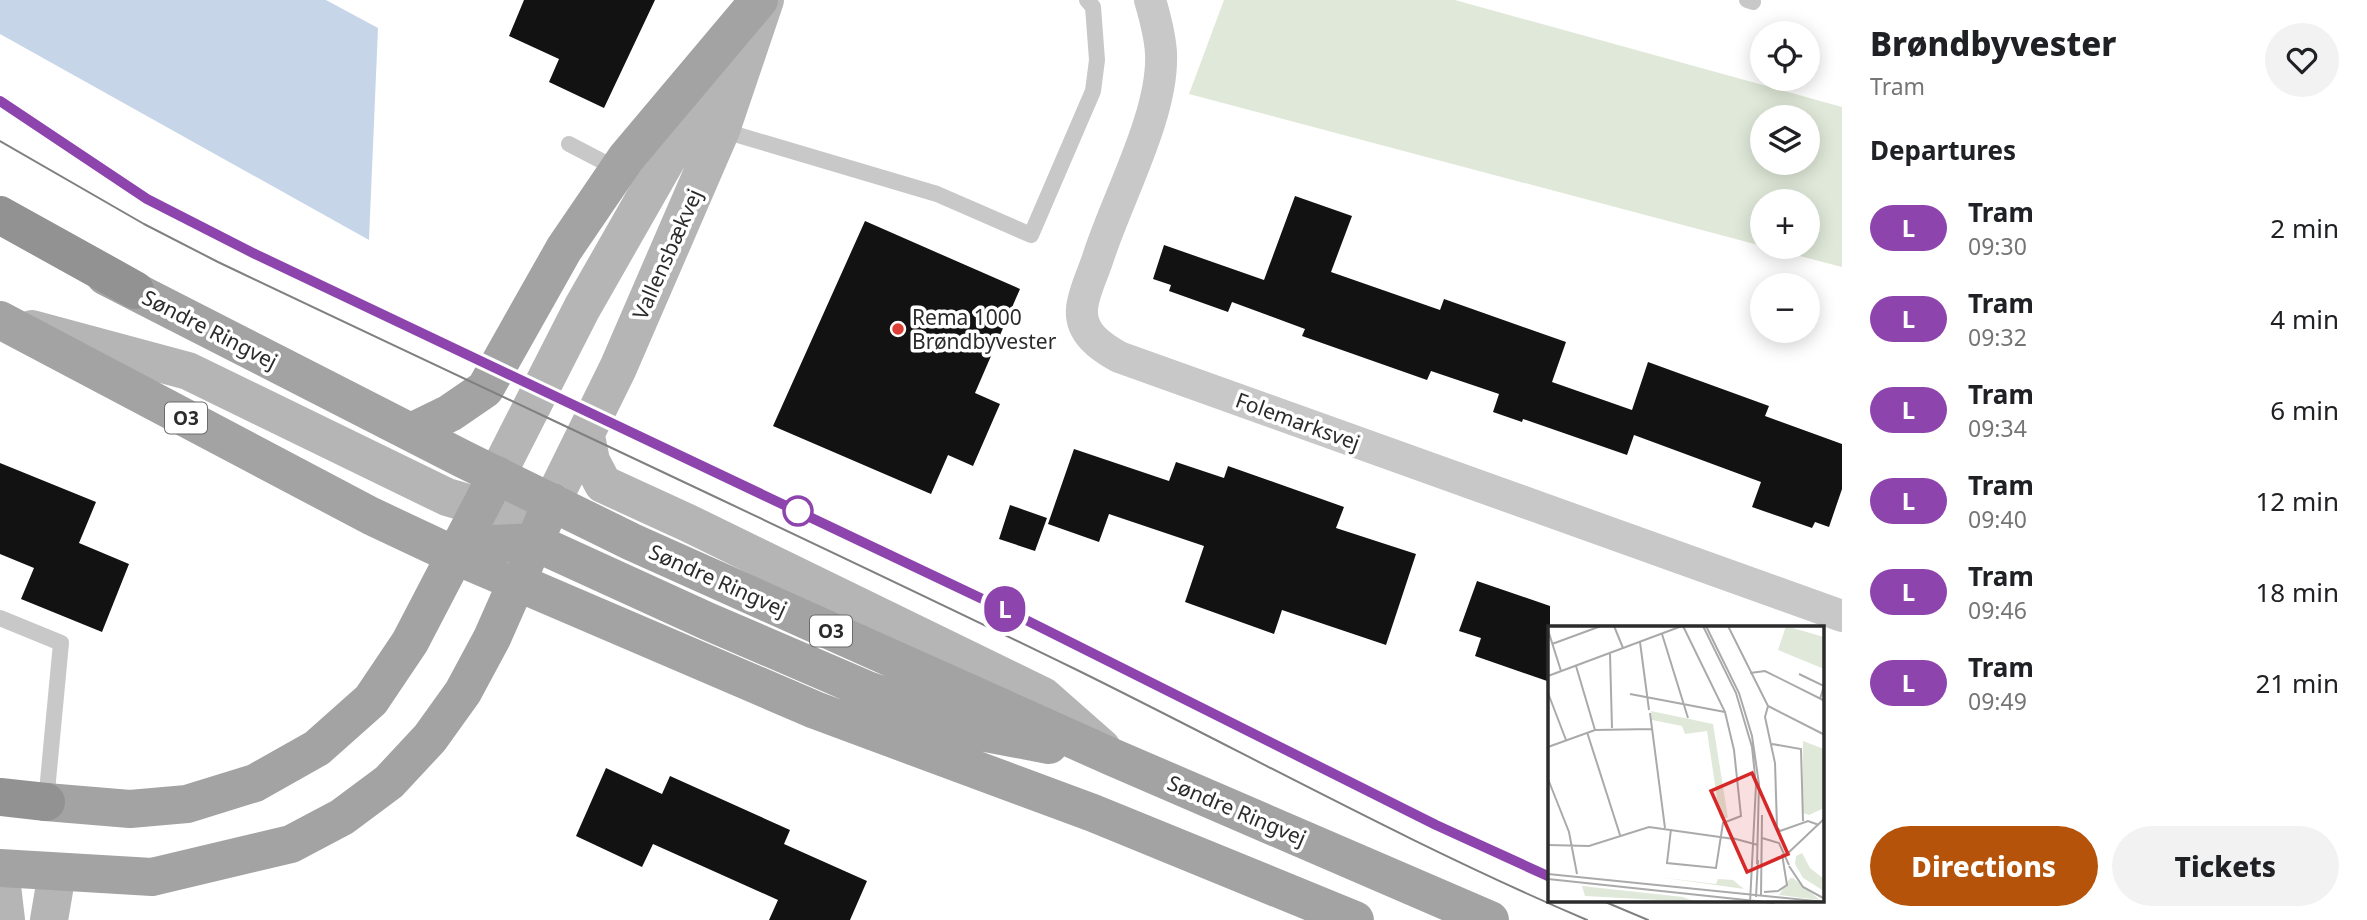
<!DOCTYPE html>
<html lang="en">
<head>
<meta charset="utf-8">
<style>
	:root { --surface:#fff; --page:#f2f2f2; --text:#202124; --muted:#757577; --accent:#b45309 }
	body { margin:0; font-family:"Noto Sans",sans-serif; background:var(--page); color:var(--text); height:100vh; display:flex; flex-direction:column; font-size:26px; white-space:nowrap }
	* { box-sizing:border-box; margin:0 }
	p { font-size:23px; color:var(--muted) }
	.icon { flex:none; width:38px; height:38px; fill:none; stroke:currentColor; stroke-width:2; stroke-linecap:round; stroke-linejoin:round }
	.map { position:relative; flex:1; overflow:hidden }
	.drawer { display:flex; flex-direction:column; background:var(--surface); width:525px }
	.drawer>* { flex:none }
	.badge { padding:0 14px; border-radius:23px; font-size:24px; line-height:46px }
	.fabs { position:absolute; left:1750px; top:21px; display:grid; gap:14px }
	.fabs a { display:grid; place-items:center; width:70px; height:70px; border-radius:50%; background:var(--surface); box-shadow:0 4px 18px #0003; font-size:35px }
	.map>.badge { position:absolute; translate:-50% -50%; box-shadow:0 0 0 4px #fff }
	h2 { padding:0 28px; font-size:26px; line-height:63px }
	.round { display:grid; place-items:center; flex:none; width:74px; height:74px; border-radius:37px; background:var(--page) }
	.head { display:flex; align-items:center; justify-content:space-between; height:119px; padding:0 28px }
	h1 { font-size:33px; font-weight:800; line-height:52px }
	.cta { display:flex; gap:14px; margin-top:auto; padding:14px 28px }
	.cta a { flex:1; height:80px; border-radius:42px; background:var(--accent); color:#fff; font-size:28px; font-weight:800; line-height:80px; text-align:center }
	.cta a+a { background:var(--page); color:var(--text) }
	ul { padding:0; list-style:none }
	li { display:flex; align-items:center; gap:21px; height:91px; padding:0 28px }
	li div { flex:1 }
	li b { display:block; font-size:26px }
	li em { font-style:normal }
	li .badge { min-width:77px; font-weight:700; text-align:center }
	main { display:flex; flex:1; min-height:0 }
	.map>svg:first-child { display:block }
</style>
</head>
<body>
<main>
<div class="map">
<svg width="1842" height="920" viewBox="0 0 1842 920">
	<rect width="100%" height="100%" fill="#fff"/>
	<!-- green -->
	<path fill="#e0e9d9" fill-rule="evenodd" d="M1224,0H1455L1842,107V267L1765,247H1808V201H1762V246L1189,94ZM1762,117H1808V163H1762Z"/>
	<!-- water -->
	<path fill="#c6d6e8" d="M0,0H326L378,28L369,240L0,34Z"/>
	<!-- building -->
	<path fill="#121212" d="M524,0H655L604,108L549,82L559,59L509,36Z
		M1295,196L1352,216L1331,272L1440,310L1444,299L1566,342L1552,382L1632,410L1648,362L1769,406L1765,416L1842,444V489L1829,527L1815,522L1812,528L1752,507L1761,482L1634,435L1627,455L1523,419L1522,422L1493,412L1499,394L1431,371L1427,380L1302,336L1305,329L1232,302L1228,312L1169,291L1171,285L1153,279L1164,245L1264,280Z
		M865,221L1020,289L975,393L1000,404L973,466L948,455L931,494L773,426Z
		M1074,449L1169,481L1176,462L1224,478L1228,466L1344,507L1336,528L1416,554L1386,645L1282,610L1274,634L1185,602L1204,546L1109,514L1099,542L1048,524Z
		M0,463L96,502L79,543L129,564L102,632L21,599L34,568L0,554Z
		M1010,505L1047,518L1035,551L999,539Z
		M1477,581L1550,606V682L1475,656L1481,638L1459,631Z
		M606,768L662,794L670,776L790,830L784,844L867,881L850,920H769L778,900L653,844L642,867L576,836Z"/>
	<g fill="none" stroke-linecap="round" stroke-linejoin="round">
		<!-- lane -->
		<path stroke="#c8c8c8" stroke-width="16" d="M1747,0L1753,2
			M721,130L937,194L1031,235L1093,91L1097,60L1093,7L1087,0
			M569,144L619,170
			M0,618L61,643L46,802"/>
		<!-- street -->
		<path stroke="#c8c8c8" stroke-width="32" d="M1150,0C1155,17 1160,35 1161,53C1164,114 1117,198 1098,258C1093,274 1083,293 1082,309C1080,333 1101,347 1119,357L1842,616"/>
		<!-- secondary -->
		<path stroke="#b5b5b5" stroke-width="38" d="M32,329L188,371L447,497L481,507H517L552,502L618,368L721,130L765,0
			M586,436L591,461L603,484L688,523L1043,696L1102,748
			M497,475L582,308L728,52
			M0,869L6,920
			M49,920L57,873"/>
		<!-- primary -->
		<path stroke="#a3a3a3" stroke-width="38" d="M105,276L463,459L632,542L1112,757L1490,920
			M0,320L371,516L456,556L815,710L1093,813L1355,920
			M411,432L450,413L485,389L564,249L626,158L759,0
			M456,556L493,544L534,542L707,621L865,689L986,733L1049,745
			M46,802L130,809L187,804L255,783L317,748L371,700L410,642L497,475
			M0,868L152,877L291,844L342,817L389,782L430,738L463,692L492,638L552,502"/>
		<!-- highway -->
		<path stroke="#929292" stroke-width="38" d="M0,215L135,290
			M0,797L46,802"/>
		<!-- tram -->
		<path stroke="#808080" stroke-width="2" d="M0,101L147,199L255,254L1012,613L1436,825L1550,877
			M0,141L144,224L218,262C503,398 790,530 1073,668C1244,752 1411,845 1587,920
			M1603,901L1648,920"/>
	</g>
	<g fill="none" stroke-linecap="round" stroke-linejoin="round">
		<!-- line casing -->
		<g stroke="#fff" stroke-width="16">
			<path id="line" d="M0,101L147,199L255,254L1012,613L1436,825L1550,877"/>
		</g>
		<!-- line -->
		<use href="#line" stroke="#8e44ad" stroke-width="10"/>
	</g>
	<!-- markers -->
	<circle fill="#db3f35" stroke="#fff" stroke-width="2.5" cx="898" cy="329" r="7"/>
	<circle fill="#fff" stroke="#8e44ad" stroke-width="3.5" cx="798" cy="511" r="14"/>
	<g text-anchor="middle" dominant-baseline="central" stroke-width="7" stroke-linejoin="round" paint-order="stroke">
		<!-- shield labels -->
		<g fill="#fff" stroke="#6b6b6b" stroke-width="2">
			<rect x="165" y="402.5" width="42" height="31" rx="5"/>
			<rect x="810" y="615.5" width="42" height="31" rx="5"/>
		</g>
		<g font-size="19" font-weight="bold" fill="#2b2b2b">
			<text x="186" y="418">O3</text>
			<text x="831" y="631">O3</text>
		</g>
		<!-- street labels -->
		<g font-size="21" fill="#2b2b2b" stroke="#fff">
			<text transform="translate(667 254) rotate(-66)">Vallensbækvej</text>
			<text transform="translate(210 329) rotate(27)">Søndre Ringvej</text>
			<text transform="translate(1298 421) rotate(20)">Folemarksvej</text>
			<text transform="translate(718 580) rotate(24)">Søndre Ringvej</text>
			<text transform="translate(1237 810) rotate(23)">Søndre Ringvej</text>
		</g>
		<!-- poi labels -->
		<g font-size="21" fill="#2b2b2b" stroke="#fff" text-anchor="start">
			<text x="912" y="317">Rema 1000<tspan x="912" dy="24">Brøndbyvester</tspan></text>
		</g>
	</g>
	<!-- overview -->
	<g transform="translate(1548 626)">
		<rect width="276" height="276" fill="#fff"/>
		<path d="M238,0L276,11V43L230,24ZM103,85L165,98L180,192H172L159,105L137,108L134,100L104,94ZM255,115L276,123V182L261,189L255,187ZM254,227L262,242L276,253V265L255,252L247,238L248,230ZM110,251L168,258L170,253L185,254L196,263ZM242,252H245L272,274L231,269ZM34,260L135,271L148,276L37,270Z" fill="#e0e9d9"/>
		<path fill="none" stroke="#aaa" stroke-width="2" d="M66,0L75,22M155,0L188,67L204,121L208,159L202,277M158,0L191,67L204,110L211,158L209,238M180,0L220,80L277,109M0,4L13,45M114,8L140,92M92,16L101,84M4,18L53,0M62,28L64,102M28,40L47,104M202,47L217,45L277,75M251,48L276,60L272,73M0,50L134,0M0,67L18,114M82,68L177,86M220,80L217,91L227,137L229,201L232,205L260,195L271,199M102,87L117,202M39,106L72,209M224,118L253,123L255,195M0,121L47,104L104,103M0,153L21,206L29,248M123,203L119,237L168,242L175,197L193,190L186,124L177,86L135,0M184,212L210,219M214,212L231,217L241,239M0,219L41,220L101,201L186,213M238,229L277,192M241,240L255,261L277,273M0,248L277,276M0,253L226,277M216,266L230,265L239,259L234,228M213,270L214,189M208,271L210,234"/>
		<path fill="#d62828" fill-opacity="0.15" stroke="#d62828" stroke-width="3.5" d="M204,147L240,228L199,246L163,165Z"/>
		<rect width="276" height="276" fill="none" stroke="#2b2b2b" stroke-width="3.5"/>
	</g>
</svg>
<div class="fabs">
<a><svg class="icon" aria-label="locate" viewBox="0 0 24 24"><circle cx="12" cy="12" r="6"/><path d="M12 2v4M12 18v4M2 12h4M18 12h4"/></svg></a>
<a><svg class="icon" aria-label="layers" viewBox="0 0 24 24"><path d="M12 4l9 5-9 5-9-5zM3 14l9 5 9-5"/></svg></a>
<a>+</a>
<a>−</a>
</div>
<b class="badge" style="left:1005px;top:609px;background:#8e44ad;color:#fff">L</b>
</div>
<section class="drawer">
<div class="head"><div><h1>Brøndbyvester</h1><p>Tram</p></div><a class="round"><svg class="icon" aria-label="heart" viewBox="0 0 24 24"><path d="M12 20l-8-8c-3-5 5-10 8-4 3-6 11-1 8 4z"/></svg></a></div>
<h2>Departures</h2>
<ul>
<li><span class="badge" style="background:#8e44ad;color:#fff">L</span><div><b>Tram</b><p>09:30</p></div><em>2 min</em></li>
<li><span class="badge" style="background:#8e44ad;color:#fff">L</span><div><b>Tram</b><p>09:32</p></div><em>4 min</em></li>
<li><span class="badge" style="background:#8e44ad;color:#fff">L</span><div><b>Tram</b><p>09:34</p></div><em>6 min</em></li>
<li><span class="badge" style="background:#8e44ad;color:#fff">L</span><div><b>Tram</b><p>09:40</p></div><em>12 min</em></li>
<li><span class="badge" style="background:#8e44ad;color:#fff">L</span><div><b>Tram</b><p>09:46</p></div><em>18 min</em></li>
<li><span class="badge" style="background:#8e44ad;color:#fff">L</span><div><b>Tram</b><p>09:49</p></div><em>21 min</em></li>
</ul>
<div class="cta"><a>Directions</a><a>Tickets</a></div>
</section>
</main>
</body>
</html>
